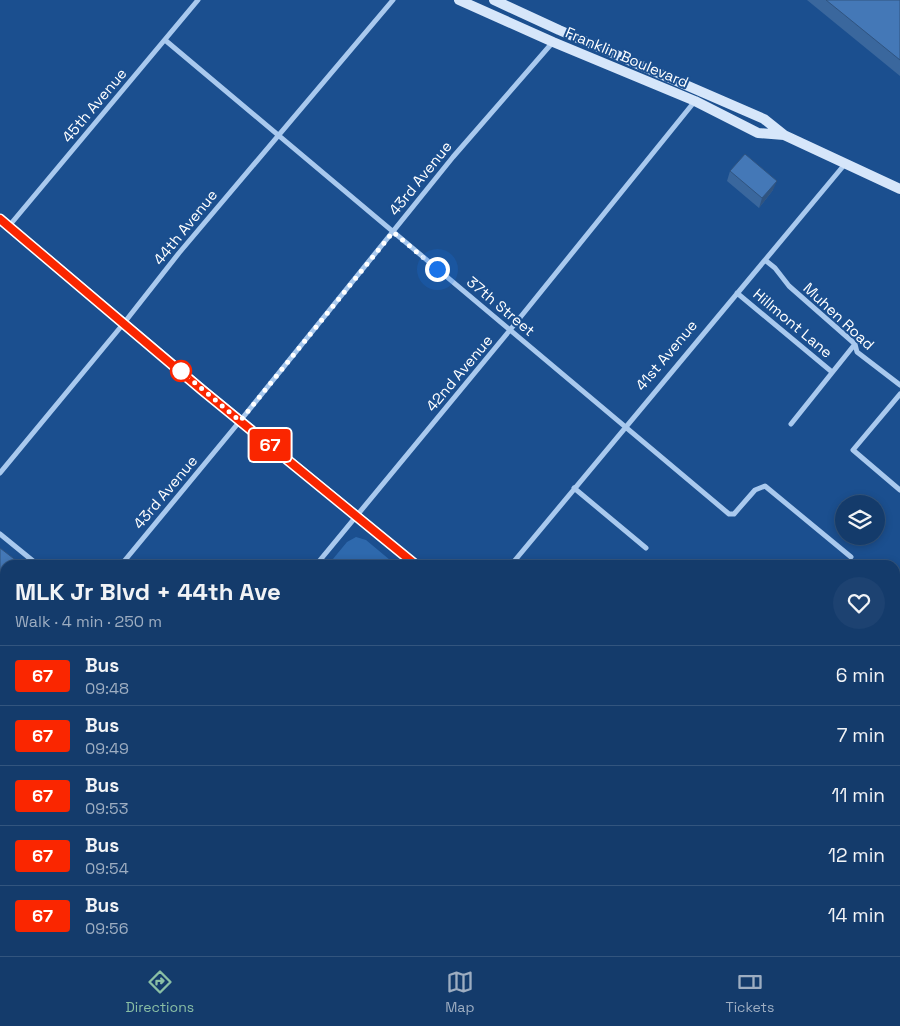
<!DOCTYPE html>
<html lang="en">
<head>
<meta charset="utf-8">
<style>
	:root { --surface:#143b6b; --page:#1d4271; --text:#f1f3f6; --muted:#9dadc1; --line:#33557e; --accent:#8abfa5 }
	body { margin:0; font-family:"Space Grotesk",sans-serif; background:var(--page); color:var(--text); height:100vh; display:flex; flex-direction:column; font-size:19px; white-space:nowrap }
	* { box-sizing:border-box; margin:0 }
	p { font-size:16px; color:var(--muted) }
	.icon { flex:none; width:28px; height:28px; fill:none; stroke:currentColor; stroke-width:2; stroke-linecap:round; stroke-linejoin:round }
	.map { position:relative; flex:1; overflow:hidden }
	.details { position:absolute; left:0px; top:560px; width:900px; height:396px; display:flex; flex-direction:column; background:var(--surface); border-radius:15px 15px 0 0; box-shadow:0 2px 8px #0003,0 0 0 1px var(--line) }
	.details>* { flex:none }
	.badge { padding:0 10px; border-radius:4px; font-size:18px; line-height:32px }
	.fabs { position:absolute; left:835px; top:495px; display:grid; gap:10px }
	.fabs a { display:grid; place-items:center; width:50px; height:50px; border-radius:50%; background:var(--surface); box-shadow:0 2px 8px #0003,0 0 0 1px var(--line); font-size:25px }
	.you { position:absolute; width:25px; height:25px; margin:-12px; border:4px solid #fff; border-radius:50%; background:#1a73e8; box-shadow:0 0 0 8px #1a73e833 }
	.map>.badge { position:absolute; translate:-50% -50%; box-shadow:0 0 0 2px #fff }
	.round { display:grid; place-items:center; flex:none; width:52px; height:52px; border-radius:26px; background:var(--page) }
	.headline { display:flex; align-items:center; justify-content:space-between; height:85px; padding:0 15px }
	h1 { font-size:24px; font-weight:600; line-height:38px }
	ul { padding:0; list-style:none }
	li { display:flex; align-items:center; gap:15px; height:60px; padding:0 15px; border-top:1px solid var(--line) }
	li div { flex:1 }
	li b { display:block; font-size:19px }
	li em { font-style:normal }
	li .badge { min-width:55px; font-weight:700; text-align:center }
	.tabs { display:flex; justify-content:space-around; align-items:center; height:70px; border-top:1px solid var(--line); background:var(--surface); font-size:14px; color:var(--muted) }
	.tabs a { display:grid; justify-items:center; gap:2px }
	.tabs .selected { color:var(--accent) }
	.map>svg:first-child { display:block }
</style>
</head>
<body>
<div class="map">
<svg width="900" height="956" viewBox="0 0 900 956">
	<rect width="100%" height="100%" fill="#1b4f8f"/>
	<!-- green -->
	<path fill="#2e69ad" d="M356,537L366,540L396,565H328L347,542Z
		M900,579V738L895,734V585Z
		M895,869L900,872V929L895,927Z"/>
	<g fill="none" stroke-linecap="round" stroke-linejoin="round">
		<!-- street -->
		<path stroke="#a9c9ee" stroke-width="5" d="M165,40L729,514H734L755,490L765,486L851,557
			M9,226L198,0
			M765,260L775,268L789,286L855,344L857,352L900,385
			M737,293L832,372
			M900,394L853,450L900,490
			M791,424L855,344
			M0,473L124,323L179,253L393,0
			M574,488L646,548
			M0,534L38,565
			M121,565L240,421L453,157L553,42
			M316,565L510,330L695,101
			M511,565L845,164
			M0,846L5,850
			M0,945L5,939
			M128,951L134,956
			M503,951L508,956
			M384,956L388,951"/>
		<!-- secondary -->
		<path stroke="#d6e6fa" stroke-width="10" d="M459,0L553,42L695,101L758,133L784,135
			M494,0L559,30L764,119L784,135L900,189
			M0,219L203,390L416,565
			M895,855L900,857
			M188,956L192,951"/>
		<!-- highway -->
		<path stroke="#fff" stroke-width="15" d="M0,669L5,671
			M0,709L5,711
			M711,951L723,956
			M773,951L788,956
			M887,951L900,955"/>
	</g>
	<!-- wall -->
	<path fill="#3a679d" d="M807,0H900V76Z
		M730,171L773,190L759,208L727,181Z
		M0,782L5,786V819L0,815Z
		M67,951H107L114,956H73Z
		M306,951H359L355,956H311Z
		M546,951H568L564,956H552Z"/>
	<!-- shaded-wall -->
	<path fill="#305480" d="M777,181L773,190L759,208L762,198Z
		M5,600V605L0,611V606Z
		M5,890V894L0,900V896Z
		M51,951H55L51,956H48Z
		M355,951H359L355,956H351Z
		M441,951H444L440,956H436Z
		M565,951H568L564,956H561Z"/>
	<!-- building -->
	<path fill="#4478b7" stroke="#305480" d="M826,0H900V60Z
		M745,154L777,181L762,198L730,171Z
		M0,548L22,565H5V600L0,606Z
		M0,782L5,786V809L0,805Z
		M0,882L5,886V890L0,896Z
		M22,951H51L48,955L49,956H18Z
		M80,951H107L114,956H86Z
		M275,951H284L286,953L283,956H275L273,954Z
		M318,951H355L351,956H318L321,954Z
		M417,951H441L436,956H409L412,953L414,955Z
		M557,951H565L562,955Z
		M599,951H621V956H599Z"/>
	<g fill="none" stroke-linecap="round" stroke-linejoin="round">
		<!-- line casing -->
		<g stroke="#fff" stroke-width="11">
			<path id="line" d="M0,219L202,390L416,565"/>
		</g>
		<!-- line -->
		<use href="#line" stroke="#fa2600" stroke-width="8"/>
		<!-- walk -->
		<path stroke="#fff" stroke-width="5" stroke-dasharray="0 9" d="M181,371L240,421L393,232L437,269"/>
	</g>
	<!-- markers -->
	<circle fill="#fff" stroke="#fa2600" stroke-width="2.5" cx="181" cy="371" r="10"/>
	<g text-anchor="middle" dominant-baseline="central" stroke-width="4" stroke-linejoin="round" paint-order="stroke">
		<!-- street labels -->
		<g font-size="15" fill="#fff" stroke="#1b4f8f">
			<text transform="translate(627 57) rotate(23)">Franklin Boulevard</text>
			<text transform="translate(94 105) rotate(-50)">45th Avenue</text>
			<text transform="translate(420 178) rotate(-51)">43rd Avenue</text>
			<text transform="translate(185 227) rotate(-51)">44th Avenue</text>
			<text transform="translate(501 306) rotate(40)">37th Street</text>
			<text transform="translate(839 316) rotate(43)">Muhen Road</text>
			<text transform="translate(793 323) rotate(40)">Hillmont Lane</text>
			<text transform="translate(666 355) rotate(-50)">41st Avenue</text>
			<text transform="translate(459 373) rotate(-50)">42nd Avenue</text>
			<text transform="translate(165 492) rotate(-50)">43rd Avenue</text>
		</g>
	</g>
</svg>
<div class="fabs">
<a><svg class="icon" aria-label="layers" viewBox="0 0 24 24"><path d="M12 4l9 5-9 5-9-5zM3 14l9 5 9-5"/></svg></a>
</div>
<div class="you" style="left:437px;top:269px"></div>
<b class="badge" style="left:270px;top:445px;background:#fa2600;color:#fff">67</b>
<section class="details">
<div class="headline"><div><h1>MLK Jr Blvd + 44th Ave</h1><p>Walk · 4 min · 250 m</p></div><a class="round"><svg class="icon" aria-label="heart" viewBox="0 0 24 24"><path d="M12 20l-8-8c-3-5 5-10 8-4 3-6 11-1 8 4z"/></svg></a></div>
<ul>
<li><span class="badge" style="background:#fa2600;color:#fff">67</span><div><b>Bus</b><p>09:48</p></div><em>6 min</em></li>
<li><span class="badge" style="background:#fa2600;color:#fff">67</span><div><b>Bus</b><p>09:49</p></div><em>7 min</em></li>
<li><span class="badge" style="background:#fa2600;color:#fff">67</span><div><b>Bus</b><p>09:53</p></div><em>11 min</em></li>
<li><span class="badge" style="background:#fa2600;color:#fff">67</span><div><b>Bus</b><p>09:54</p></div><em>12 min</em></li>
<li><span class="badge" style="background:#fa2600;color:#fff">67</span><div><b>Bus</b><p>09:56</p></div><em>14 min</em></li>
</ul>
</section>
</div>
<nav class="tabs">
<a class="selected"><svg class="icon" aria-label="directions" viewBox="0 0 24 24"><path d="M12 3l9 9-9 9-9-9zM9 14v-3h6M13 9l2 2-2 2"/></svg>Directions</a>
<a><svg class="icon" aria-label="map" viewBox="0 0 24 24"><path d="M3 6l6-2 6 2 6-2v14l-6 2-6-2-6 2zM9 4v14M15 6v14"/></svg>Map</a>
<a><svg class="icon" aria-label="tickets" viewBox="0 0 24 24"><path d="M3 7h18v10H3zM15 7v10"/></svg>Tickets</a>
</nav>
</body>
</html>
